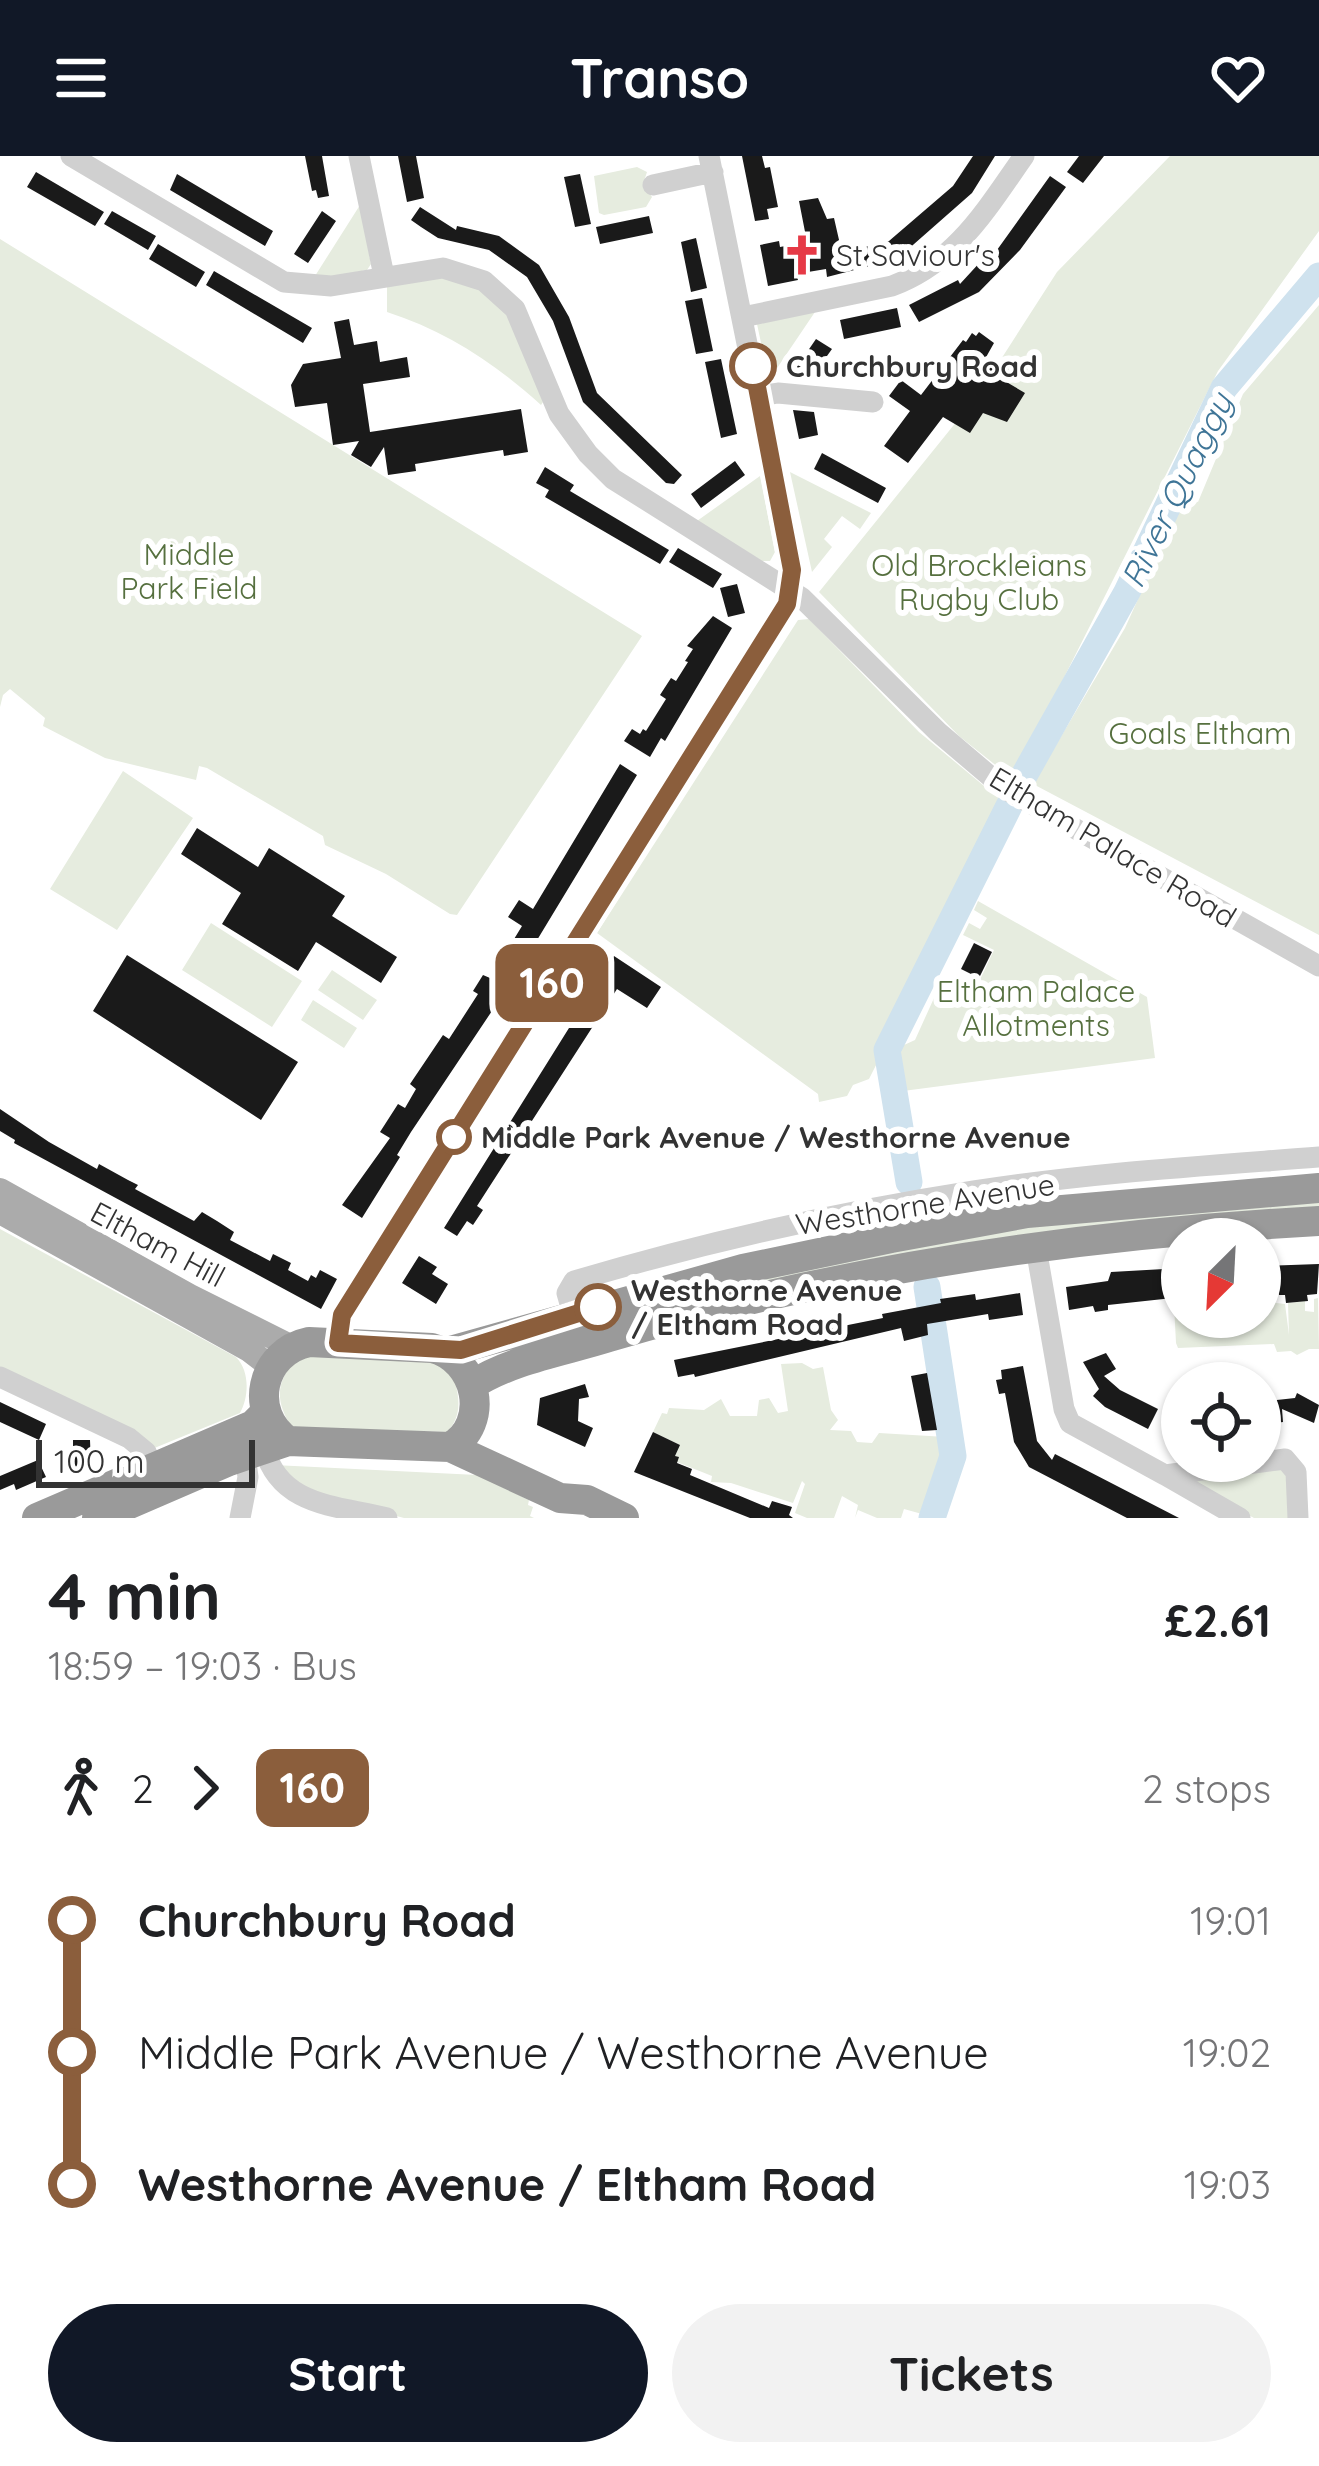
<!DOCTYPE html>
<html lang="en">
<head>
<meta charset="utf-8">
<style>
	:root { --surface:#fff; --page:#f2f2f2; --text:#202124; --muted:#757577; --accent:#111827 }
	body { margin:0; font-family:Quicksand,sans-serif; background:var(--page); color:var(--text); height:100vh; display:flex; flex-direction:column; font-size:45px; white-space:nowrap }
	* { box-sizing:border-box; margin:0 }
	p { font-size:39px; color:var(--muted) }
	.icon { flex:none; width:66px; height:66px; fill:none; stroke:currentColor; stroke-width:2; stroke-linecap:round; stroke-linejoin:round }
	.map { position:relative; height:1362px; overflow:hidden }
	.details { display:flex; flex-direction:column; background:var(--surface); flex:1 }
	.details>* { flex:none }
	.badge { padding:0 24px; border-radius:18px; font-size:42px; line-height:78px }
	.needle { width:78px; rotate:204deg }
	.controls { position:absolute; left:1161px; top:1062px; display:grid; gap:24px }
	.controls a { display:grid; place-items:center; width:120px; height:120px; border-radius:50%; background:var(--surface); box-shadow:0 3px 9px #0004; font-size:60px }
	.scale { position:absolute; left:36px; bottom:30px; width:219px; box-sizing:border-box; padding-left:12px; border:6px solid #333; border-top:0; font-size:33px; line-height:42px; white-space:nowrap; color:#333; -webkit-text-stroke:9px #fff; paint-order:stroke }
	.map>.badge { position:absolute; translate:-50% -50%; box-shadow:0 0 0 6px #fff }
	.legs { display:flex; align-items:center; gap:18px; height:132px; padding:0 48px; font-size:39px }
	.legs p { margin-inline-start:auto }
	.head { display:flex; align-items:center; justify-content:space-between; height:204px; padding:0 48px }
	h1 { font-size:66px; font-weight:700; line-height:90px }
	.action { display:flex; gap:24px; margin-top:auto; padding:24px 48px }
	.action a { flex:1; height:138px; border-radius:72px; background:var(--accent); color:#fff; font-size:48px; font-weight:700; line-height:138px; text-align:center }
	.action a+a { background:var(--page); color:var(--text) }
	ul { padding:0 48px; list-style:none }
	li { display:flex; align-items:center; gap:42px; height:132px; font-size:45px }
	li i { display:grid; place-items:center; width:18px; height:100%; margin:0 15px; background:currentColor }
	li i::after { content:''; width:30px; height:30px; margin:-15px; border:9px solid; border-radius:50%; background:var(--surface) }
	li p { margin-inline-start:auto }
	li:first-child i { background:linear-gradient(#0000 50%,currentColor 0) }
	li:last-child i { background:linear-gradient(currentColor 50%,#0000 0) }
	header { display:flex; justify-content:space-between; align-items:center; height:156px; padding:0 48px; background:var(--accent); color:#fff; font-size:54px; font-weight:700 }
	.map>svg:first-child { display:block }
</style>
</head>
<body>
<header><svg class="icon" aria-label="menu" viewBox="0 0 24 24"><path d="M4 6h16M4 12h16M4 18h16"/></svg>Transo<svg class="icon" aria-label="heart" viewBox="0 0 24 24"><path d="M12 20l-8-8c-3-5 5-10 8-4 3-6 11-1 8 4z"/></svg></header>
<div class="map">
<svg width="1319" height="1362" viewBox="0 0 1319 1362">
	<rect width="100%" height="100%" fill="#fff"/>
	<!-- green -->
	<path fill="#e6ecdf" d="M1170,0H1319V75L1218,215L1013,623L959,580L819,436L978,239L1057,116Z
		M637,11L647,16L643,28L652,41L646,51L604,59L599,57L594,20Z
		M360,49L371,108L367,114L330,121L315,120Z
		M0,83L642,480L457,759L450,758L386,718L325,689L323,680L207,612L199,610L196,624L105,602L43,570L45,562L10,533L3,539L0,551Z
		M440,121C455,126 473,128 486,137C521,159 530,210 543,246L541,249C496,208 446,175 387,156V129Z
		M1319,149V779L1033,628L1125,472L1184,341L1198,346L1243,238Z
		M815,156L769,224L757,168Z
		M790,316L871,357L860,373L842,360L824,383L832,391L812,416Z
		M760,320L775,396L770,405H762L697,365Z
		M809,463L919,576L1007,649L869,923L853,929L847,940L819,946L818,938L597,777L798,464Z
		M123,615L193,662L117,774L50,733Z
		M978,745L1147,841L1155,902L903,935L893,894L915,884L944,820L975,834L994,794L963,779L969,767L980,773L987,762L974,754Z
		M211,767L302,825L272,871L182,814Z
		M332,814L377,844L363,864L318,834Z
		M313,844L357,872L344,892L301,864Z
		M1319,1043V1052L547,1186L665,1141L1010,1073Z
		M0,1073L236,1201C250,1215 249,1241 240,1257L152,1293L0,1211Z
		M1318,1142L1319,1193H1309L1297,1199L1291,1195L1277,1196L1274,1188L1178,1192L1176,1187L1174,1149L1182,1148V1161H1232L1233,1166H1239L1240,1161H1260V1145L1285,1148L1289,1179L1288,1147L1305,1145V1155L1314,1156V1143Z
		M298,1200L431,1204L451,1212C458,1235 465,1257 447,1276L292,1272C274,1243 276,1226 298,1200Z
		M802,1207L813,1213L823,1211L831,1254L838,1264L830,1274L851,1275L857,1286L872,1287L879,1277L946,1281L948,1299L928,1362L931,1343L926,1341L922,1358L904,1353L901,1362H877L858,1354L855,1362L858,1349L842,1340L834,1362H807L795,1357L805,1328L802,1325L793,1347L731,1327L711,1326L712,1320L677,1306L675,1300L679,1289L653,1276L662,1257L667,1258L669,1252L704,1254L721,1243L730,1260H757L759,1244L769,1242L778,1257L788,1255L781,1208Z
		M274,1309L477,1319L529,1344L528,1349L533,1351L530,1360L534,1362H404L305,1336Z
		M1277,1311L1287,1315L1291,1362H1254L1196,1331V1322Z"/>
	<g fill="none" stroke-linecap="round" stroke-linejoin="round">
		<!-- river -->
		<path stroke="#cfe2ee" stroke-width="27" d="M1021,625L1127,436L1224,232L1319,120
			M909,1026L887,894L1009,650
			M927,1131L953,1300L932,1362"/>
	</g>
	<!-- building -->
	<path fill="#1a1a1a" d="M305,0H322L329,40L318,42L316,34L312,35Z
		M398,0H416L424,42L407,46Z
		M742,0H762L765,12L770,11L778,51L767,53L769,63L755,65Z
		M973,0H995L972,37L897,103L827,121L826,113L796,118L798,124L768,130L760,89L779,85L780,91L807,86L799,45L818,42L827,63L834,62L842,97L889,85L953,30Z
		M1079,0H1104L1083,27L1067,16Z
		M36,16L104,56L95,70L27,31Z
		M177,18L273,75L265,90L170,34Z
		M580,18L591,68L575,71L564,21Z
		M1050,20L1066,31L1020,94L979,136L919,166L909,149L958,124L960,128L994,91L997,94Z
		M420,51L456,74L457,70L499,80L539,109L569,161L597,237L682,319L674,328L666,327L583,246L553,165L527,121L489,94L438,82L421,71L411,64Z
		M112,55L156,80L148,94L104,68Z
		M322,55L336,65L308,107L294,98Z
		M649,60L653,77L600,88L596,71Z
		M696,82L707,132L691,136L681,86Z
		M158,88L205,116L196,131L149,103Z
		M214,115L312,172L303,187L206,129Z
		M702,142L713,195L696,198L685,145Z
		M897,152L901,171L844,183L840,164Z
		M349,163L354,189L377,185L380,206L407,201L410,221L363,228L370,276L521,253L528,296L504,300L503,294L477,298L415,308L416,315L388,319L384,291L371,311L351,299L359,285L333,289L327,247L295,251L291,229L303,208L341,202L334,166Z
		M979,176L994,187L985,203L1008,218L1003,224L1025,237L1007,266L983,257L970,277L943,261L908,307L884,290L910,255L889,240L901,224L921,239L963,184L966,186L972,177L976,180Z
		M816,183L832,193L809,225L794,215Z
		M721,203L737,278L721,282L705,206Z
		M793,254L814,256L818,279L799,283Z
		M822,297L886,332L878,347L814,313Z
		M735,305L745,319L701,352L691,338Z
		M545,311L574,329L570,335L669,394L660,408L545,341L549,334L536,327Z
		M678,392L722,418L713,432L669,406Z
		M737,428L745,457L728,461L720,432Z
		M713,460L732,472L665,585L661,582L650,601L624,585L632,573L640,578L643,573L646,575L666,543L660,539L671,522L676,525L688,506L685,505L693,493L687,490Z
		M620,608L637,619L528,799L511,788L522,770L508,761L519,744L533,753Z
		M197,672L258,711L269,692L345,740L332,760L397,801L381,827L316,786L298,815L222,768L241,737L181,698Z
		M974,787L992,796L979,822L961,813Z
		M127,799L298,906L261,964L93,855Z
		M614,800L661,831L647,852L617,833L477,1050L483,1054L473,1069L467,1065L457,1080L444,1072Z
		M495,814L512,825L411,976L397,999L400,1001L362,1062L342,1049L390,982L380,976L398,948L405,952L416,933L410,928L443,879L449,883L478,838L473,835L483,819L490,822Z
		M0,953L49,986L97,1013L99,1008L128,1024L138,1029L135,1033L194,1065L202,1056L217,1065L234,1076L230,1084L270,1105L273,1098L291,1107L288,1114L308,1125L311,1119L316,1122L320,1114L337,1123L321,1153L14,987L15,984L0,975Z
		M419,1100L437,1111L432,1118L448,1128L436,1148L402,1127Z
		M1319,1108L1317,1138L1307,1139L1308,1145L1286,1147L1285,1139H1279L1278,1133L1260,1135L1263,1110Z
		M1182,1112V1141L1108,1149V1154L1095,1156L1093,1150L1069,1154L1066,1131L1108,1125L1111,1116Z
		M1020,1137L1023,1159L989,1164L988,1158L927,1168L928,1179L904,1185L901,1172L695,1221L694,1218L678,1221L674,1204L883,1162L882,1158L941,1147L940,1143L975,1138L976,1144Z
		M1106,1197L1116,1213L1104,1220L1120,1234L1158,1253L1148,1273L1105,1251L1093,1240L1099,1233L1083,1206Z
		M1023,1210L1037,1285L1052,1304L1055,1298L1179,1362H1127L1029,1311L1014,1286L1005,1237L999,1238L996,1224L1002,1223L1001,1214Z
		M927,1217L937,1274L922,1275L911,1220Z
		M585,1228L589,1241L579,1243L578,1265L593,1272L585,1291L537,1269L540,1242Z
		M1297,1237L1319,1249L1314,1267L1282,1253L1283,1266L1260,1269V1246L1295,1242Z
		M0,1246L46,1268L39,1284L0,1266Z
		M653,1276L680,1289L675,1300L679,1301L677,1307L692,1313L690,1319L769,1352L772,1345L792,1351L789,1359L793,1362H750L634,1316Z
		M73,1284H90L91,1310L73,1311Z
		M38,1304L46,1321L16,1334L14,1328L0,1334V1320Z"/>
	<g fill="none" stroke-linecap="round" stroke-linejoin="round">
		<!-- minor -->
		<path stroke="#d0d0d0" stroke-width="21" d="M71,0L284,126L331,130L443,112L484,125L515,153L559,258L588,298L613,323L802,442L938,576L1005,633L1319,810
			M359,0L384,120
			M653,29L713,16
			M743,161L892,130C956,106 986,54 1024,0
			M759,240L778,237L873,246
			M1036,1092L1064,1253L1070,1267L1165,1319L1285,1303L1296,1316L1298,1362
			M573,1158L567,1137L574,1125C705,1086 839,1056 974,1035C1088,1017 1204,1010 1319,1001
			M338,1187L342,1159L787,448L792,414L787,385L709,0
			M0,1221L129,1282L146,1296L153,1312
			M264,1292C280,1351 336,1349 387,1362
			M1165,1319L1240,1362
			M240,1362L248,1321L245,1299"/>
		<!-- major -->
		<path stroke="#ababab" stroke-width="24" d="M0,1034L190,1140L290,1190
			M0,1056L249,1194L271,1211"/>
		<!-- highway -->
		<path stroke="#9a9a9a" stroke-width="30" d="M447,1196L743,1113L891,1082L1027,1057L1319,1032
			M472,1229C512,1203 565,1195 609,1181C839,1113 1081,1078 1319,1065
			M450,1291L560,1342L587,1344L624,1362
			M37,1362L253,1269L266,1256
			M97,1362L229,1305L288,1285L450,1291C491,1268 478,1203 432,1192L309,1186C260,1196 248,1257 288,1285"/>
	</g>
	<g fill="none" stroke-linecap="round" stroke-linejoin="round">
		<!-- line-1 casing -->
		<g stroke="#fff" stroke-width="27">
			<path id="line-1" d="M598,1151L461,1194L338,1187L342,1159L787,448L792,414L753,210"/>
		</g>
		<!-- line-1 -->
		<use href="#line-1" stroke="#8b5e3c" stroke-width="18"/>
	</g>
	<!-- icons -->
	<defs>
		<g id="church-bare" transform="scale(3.24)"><path d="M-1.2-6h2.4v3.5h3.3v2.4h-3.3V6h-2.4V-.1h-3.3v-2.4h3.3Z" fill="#e63946" stroke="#fff" stroke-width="2.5" paint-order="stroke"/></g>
	</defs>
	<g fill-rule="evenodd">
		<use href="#church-bare" x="802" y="99"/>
	</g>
	<!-- markers -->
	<g fill="#fff" stroke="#8b5e3c" stroke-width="6">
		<circle cx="753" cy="210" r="21"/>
		<circle cx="454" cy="981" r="15"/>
		<circle cx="598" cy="1151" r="21"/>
	</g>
	<g text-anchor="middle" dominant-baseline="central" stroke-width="12" stroke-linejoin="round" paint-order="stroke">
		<!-- poi labels -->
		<g font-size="30" fill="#333" stroke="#fff" text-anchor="start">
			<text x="836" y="99">St Saviour's</text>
		</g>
		<!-- stop labels -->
		<g font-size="30" font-weight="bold" fill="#333" stroke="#fff" text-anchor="start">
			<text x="786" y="210">Churchbury Road</text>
			<text x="481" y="981">Middle Park Avenue / Westhorne Avenue</text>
			<text x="631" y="1134">Westhorne Avenue<tspan x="631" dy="34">/ Eltham Road</tspan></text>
		</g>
		<!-- park labels -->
		<g font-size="30" fill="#56703f" stroke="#fff">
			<text x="189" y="398">Middle<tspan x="189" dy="34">Park Field</tspan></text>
			<text x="979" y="409">Old Brockleians<tspan x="979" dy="34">Rugby Club</tspan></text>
			<text x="1200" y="577">Goals Eltham</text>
			<text x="1036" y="835">Eltham Palace<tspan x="1036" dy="34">Allotments</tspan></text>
		</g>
		<!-- street labels -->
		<g font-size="30" fill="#333" stroke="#fff">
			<text transform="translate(1113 691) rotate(31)">Eltham Palace Road</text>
			<text transform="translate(925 1048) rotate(-9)">Westhorne Avenue</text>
			<text transform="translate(158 1088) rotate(28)">Eltham Hill</text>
		</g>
		<!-- water labels -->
		<g font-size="33" font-style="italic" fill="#3f7597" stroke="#fff">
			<text transform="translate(1176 334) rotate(-64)">River Quaggy</text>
		</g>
	</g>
</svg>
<div class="controls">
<a><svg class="needle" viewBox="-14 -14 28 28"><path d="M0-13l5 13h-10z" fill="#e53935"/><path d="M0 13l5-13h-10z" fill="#757577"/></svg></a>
<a><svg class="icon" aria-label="locate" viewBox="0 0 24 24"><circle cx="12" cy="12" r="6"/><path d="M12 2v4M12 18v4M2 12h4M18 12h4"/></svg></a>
</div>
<div class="scale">100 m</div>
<b class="badge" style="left:552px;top:827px;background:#8b5e3c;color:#fff">160</b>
</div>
<section class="details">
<div class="head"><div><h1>4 min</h1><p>18:59 – 19:03 · Bus</p></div><b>£2.61</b></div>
<div class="legs"><svg class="icon" aria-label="walk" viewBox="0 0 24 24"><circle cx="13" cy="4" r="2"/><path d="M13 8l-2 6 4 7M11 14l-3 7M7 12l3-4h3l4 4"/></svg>2<svg class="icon" aria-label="forward" viewBox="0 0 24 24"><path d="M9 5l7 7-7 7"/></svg><b class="badge" style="background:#8b5e3c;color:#fff">160</b><p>2 stops</p></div>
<ul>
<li><i style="color:#8b5e3c"></i><b>Churchbury Road</b><p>19:01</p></li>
<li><i style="color:#8b5e3c"></i><span>Middle Park Avenue / Westhorne Avenue</span><p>19:02</p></li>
<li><i style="color:#8b5e3c"></i><b>Westhorne Avenue / Eltham Road</b><p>19:03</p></li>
</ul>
<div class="action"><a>Start</a><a>Tickets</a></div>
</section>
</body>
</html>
